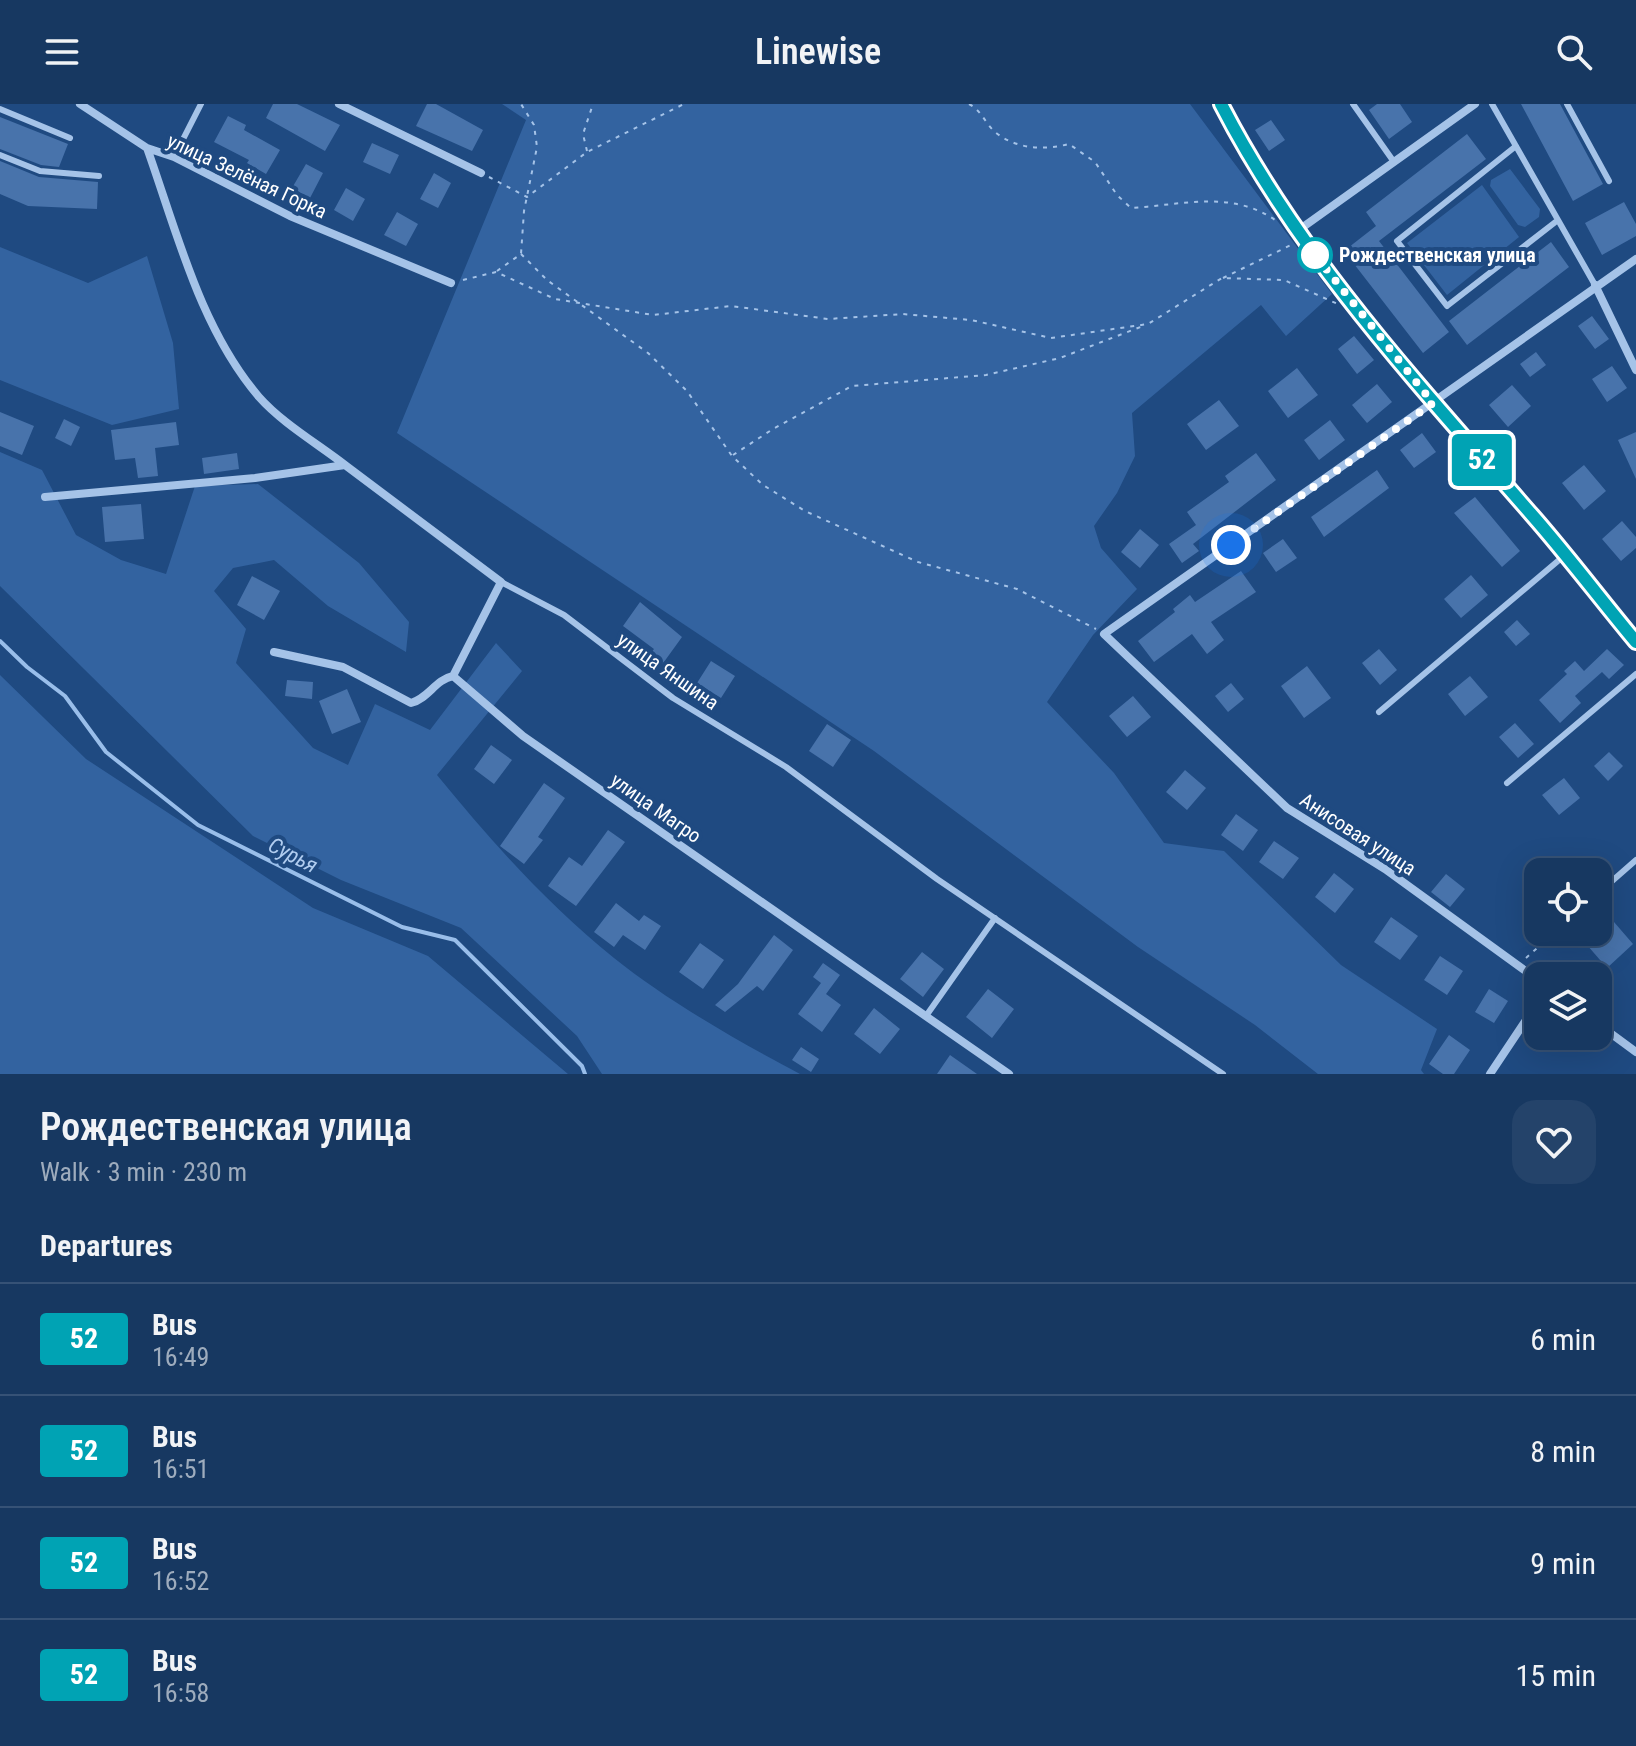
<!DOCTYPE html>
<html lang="en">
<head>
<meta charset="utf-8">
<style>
	:root { --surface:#173861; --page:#24436a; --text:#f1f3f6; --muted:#9eacbd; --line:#365276 }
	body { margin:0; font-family:"Roboto Condensed",sans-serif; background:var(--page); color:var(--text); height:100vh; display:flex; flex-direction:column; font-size:30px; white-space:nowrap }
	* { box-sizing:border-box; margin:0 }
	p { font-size:26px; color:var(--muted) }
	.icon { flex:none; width:44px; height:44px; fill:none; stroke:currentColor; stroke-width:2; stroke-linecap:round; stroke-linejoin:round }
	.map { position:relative; height:970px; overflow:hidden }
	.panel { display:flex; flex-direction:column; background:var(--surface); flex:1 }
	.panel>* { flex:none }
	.badge { padding:0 16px; border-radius:6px; font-size:28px; line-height:52px }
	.tools { position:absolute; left:1524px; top:754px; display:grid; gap:16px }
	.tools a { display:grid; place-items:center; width:88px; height:88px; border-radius:16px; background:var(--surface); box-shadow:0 8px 32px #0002,0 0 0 2px var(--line); font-size:40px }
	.you { position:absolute; width:40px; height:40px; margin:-20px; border:6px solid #fff; border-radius:50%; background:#1a73e8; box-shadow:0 0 0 12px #1a73e833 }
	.map>.badge { position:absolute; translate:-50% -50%; box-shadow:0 0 0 4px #fff }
	h2 { padding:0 40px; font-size:30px; line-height:72px }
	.round { display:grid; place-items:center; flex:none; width:84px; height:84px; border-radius:24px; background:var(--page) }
	.headline { display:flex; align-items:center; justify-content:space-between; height:136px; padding:0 40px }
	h1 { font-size:38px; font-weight:600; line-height:60px }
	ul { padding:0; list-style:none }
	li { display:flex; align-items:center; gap:24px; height:112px; padding:0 40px; border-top:2px solid var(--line) }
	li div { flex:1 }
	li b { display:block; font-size:30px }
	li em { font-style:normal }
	li .badge { min-width:88px; font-weight:700; text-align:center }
	header { display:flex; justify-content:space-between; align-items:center; height:104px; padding:0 40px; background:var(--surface); font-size:36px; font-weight:600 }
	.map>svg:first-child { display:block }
</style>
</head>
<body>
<header><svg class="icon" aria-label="menu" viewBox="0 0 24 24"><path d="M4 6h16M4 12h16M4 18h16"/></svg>Linewise<svg class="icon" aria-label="search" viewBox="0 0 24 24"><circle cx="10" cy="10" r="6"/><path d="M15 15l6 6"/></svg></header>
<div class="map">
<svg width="1636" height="970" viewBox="0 0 1636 970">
	<rect width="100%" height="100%" fill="#1f4a81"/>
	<!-- green -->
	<path fill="#3363a0" d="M502,0H1190L1332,190L1286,232L1261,201L1132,309L1135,352L1117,389L1094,422L1101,444L1137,485L1093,531L1047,598L1114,669L1164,739L1224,747L1341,861L1437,925L1421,966L1424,970H1318L1255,921L1138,843L874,647L397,329L526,16Z
		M1510,65L1540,105L1539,113L1525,123L1518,121L1490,82L1491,76Z
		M1482,81L1519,133L1447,191L1407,139Z
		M0,143L88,179L147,152L173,239L179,305L112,321L0,276Z
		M0,348L42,366L76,431L121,456L166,470L195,382L258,380L359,459L409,518L406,548L328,502L274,456L233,464L214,487L246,525L236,559L313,644L348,661L375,600L430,626L496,539L522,567L437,671C491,737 547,800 614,854C666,896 741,939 800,970H602L577,932L461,824L341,776L253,732L0,482Z
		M0,571L86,655L313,804L428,852L568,970H0Z"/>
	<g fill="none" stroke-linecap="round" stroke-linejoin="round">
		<!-- stream -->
		<path stroke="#99beea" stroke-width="4" d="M0,537L27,563L65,592L106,648L198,721L402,823L455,836L582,962L585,970"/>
	</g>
	<!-- building -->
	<path fill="#4873ab" d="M273,0H297L340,21L325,47L266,14Z
		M427,0H436L483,26L472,47L416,22Z
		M1377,0H1400L1412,18L1389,35L1369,6Z
		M1521,0H1560L1603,80L1573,97Z
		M228,12L246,21L244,26L280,46L266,70L247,59L249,56L214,38Z
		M0,13L68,40L59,63L41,61L0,45Z
		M1271,16L1285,36L1269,47L1255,26Z
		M1467,30L1486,55L1379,137L1449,228L1423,249L1344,147L1376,122L1366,108Z
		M372,39L399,51L390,70L363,58Z
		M0,57L39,73L98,78L97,105L28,102L0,90Z
		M306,60L323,69L310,94L292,84Z
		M434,69L451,79L438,104L420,95Z
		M346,84L365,95L353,117L334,106Z
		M1624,98L1636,120V132L1602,151L1585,119Z
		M397,108L418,120L406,142L384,131Z
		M1551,138L1569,163L1467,241L1449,217Z
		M1592,212L1609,235L1595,245L1578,222Z
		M1354,232L1374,256L1357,270L1338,245Z
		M1536,248L1546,261L1530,273L1520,260Z
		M1612,262L1627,284L1607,298L1592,275Z
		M1297,264L1318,291L1288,314L1268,287Z
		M1377,280L1392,298L1367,319L1352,301Z
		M1512,281L1531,302L1508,323L1489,301Z
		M1219,296L1239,322L1206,346L1187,320Z
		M0,308L34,322L22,351L0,342Z
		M64,315L80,323L71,342L55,334Z
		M1330,316L1345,336L1319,356L1304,336Z
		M176,318L179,341L155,344L158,372L138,374L135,354L115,356L111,326Z
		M1636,328V375L1618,336Z
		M1422,329L1436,348L1414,364L1400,346Z
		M237,349L239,365L204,370L202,354Z
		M1256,349L1276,376L1193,440L1199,447L1182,459L1169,440L1196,421L1187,408L1229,378L1225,372Z
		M1584,361L1606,387L1584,406L1562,379Z
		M1377,366L1389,384L1324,433L1311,413Z
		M1475,393L1520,447L1502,463L1454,409Z
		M141,400L144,435L105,438L102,403Z
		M1622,417L1636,433V444L1621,457L1602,435Z
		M1140,425L1159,441L1140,464L1121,448Z
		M1283,435L1297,454L1276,468L1263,449Z
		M1241,467L1256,488L1211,518L1224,536L1207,550L1192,530L1154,558L1138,537L1175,508L1173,505L1190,491L1195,498Z
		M1471,471L1488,491L1461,514L1444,495Z
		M252,472L280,487L264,516L237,501Z
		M640,498L682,533L656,569L643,560L654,545L623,522Z
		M1517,516L1530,530L1516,542L1504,528Z
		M1379,545L1397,566L1380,581L1362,559Z
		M1607,545L1624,561L1609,575L1602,568L1575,592L1581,599L1560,619L1539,596L1567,570L1564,567L1575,557L1584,567Z
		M711,557L735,572L721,594L697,579Z
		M1307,562L1331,594L1304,614L1281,582Z
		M1470,572L1488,593L1465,612L1448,590Z
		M287,576L313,578L312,595L285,592Z
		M1231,579L1244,595L1228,608L1215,592Z
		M347,585L361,618L332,630L319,597Z
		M1133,592L1151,613L1127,633L1109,612Z
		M1515,619L1534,640L1518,654L1499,633Z
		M827,620L851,636L833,663L809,647Z
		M491,641L512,656L494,680L474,665Z
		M1609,648L1623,662L1608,677L1594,662Z
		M1185,666L1206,684L1187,706L1166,688Z
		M1564,674L1580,694L1559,711L1542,691Z
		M544,679L565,694L538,733L543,736L524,760L500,742Z
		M1236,710L1258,726L1243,747L1221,731Z
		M608,726L625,738L576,802L548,782L569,753L582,762Z
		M1274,737L1299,754L1283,775L1259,758Z
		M1334,769L1354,785L1335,809L1315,793Z
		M1446,770L1465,785L1450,803L1431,788Z
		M616,799L639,817L644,811L661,822L645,846L623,831L614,843L594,828Z
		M1391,813L1418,832L1400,856L1374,838Z
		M1614,818L1633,840L1607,864L1587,841Z
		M774,831L793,846L763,887L757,882L725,908L715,901L738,880Z
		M700,839L724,856L703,885L679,868Z
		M922,848L944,865L923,893L900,875Z
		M1440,852L1463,867L1447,891L1424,876Z
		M823,859L840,871L826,890L841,901L822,928L798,910L821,879L813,873Z
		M988,885L1014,905L992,934L966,913Z
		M1489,885L1508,897L1494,919L1475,908Z
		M874,904L900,925L880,950L854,930Z
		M1449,931L1470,946L1454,970H1443L1429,960Z
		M801,943L819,955L811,968L792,956Z
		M950,951L977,970H937Z"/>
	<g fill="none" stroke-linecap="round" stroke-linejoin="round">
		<!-- path -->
		<path stroke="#a5c3e8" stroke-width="2" stroke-dasharray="4 6" stroke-linecap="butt" d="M969,0C981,6 985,19 995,28C1017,46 1045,46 1069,40L1095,58L1117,91L1131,104C1182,101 1233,85 1278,118
			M587,47L583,30L593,0
			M489,73L527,93L587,48L684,0
			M521,150L547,176L648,249L687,287L732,352L763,381L805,407L918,458L1017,485L1096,525
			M497,167L521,150L524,107L537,43L534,21L521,0
			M1223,174L1293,140
			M463,176L496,168L555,195L653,211L731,202L828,215L903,210L971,216L1051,234L1148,220L1222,174L1284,176L1340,201
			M733,351L773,325L852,282L986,271L1060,254L1143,222
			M1526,854L1555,828"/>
		<!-- lane -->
		<path stroke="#a5c3e8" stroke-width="6" d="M1353,0L1394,58
			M1492,0L1595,181
			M1567,0L1609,77
			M0,5L70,34
			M1516,42L1397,137L1447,202L1558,116
			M0,51L40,67L99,72
			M174,53L201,0
			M501,478L564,511L673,594L786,663L937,775L1223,970
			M1379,608L1565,451
			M1507,679L1636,570
			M1603,785L1636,756
			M926,912L995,814"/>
		<!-- street -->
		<path stroke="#a5c3e8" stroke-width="8" d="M80,0L147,44L174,53L290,112L451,179
			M339,0L481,69
			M1221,0C1300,154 1419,281 1532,411C1568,452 1601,496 1636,538
			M147,44C177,128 200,224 259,293C282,319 318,340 345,361
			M1296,128L1475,0
			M1595,181L1636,266
			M45,393L255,374L345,361L501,478L453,572
			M274,548L343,563L411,599C429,594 435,576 453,572L523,632L1009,970
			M1538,876L1385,765L1287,704L1104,530L1636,155
			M1598,920L1636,948
			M1490,970L1538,898"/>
	</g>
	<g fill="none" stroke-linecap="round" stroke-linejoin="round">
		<!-- line casing -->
		<g stroke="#fff" stroke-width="18">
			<path id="line" d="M1221,0C1300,154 1419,281 1532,411C1568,452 1601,496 1636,538"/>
		</g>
		<!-- line -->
		<use href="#line" stroke="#00a3b4" stroke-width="12"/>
		<!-- walk -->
		<path stroke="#fff" stroke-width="8" stroke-dasharray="0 14.4" d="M1231,441L1433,299L1315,151"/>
	</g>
	<!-- markers -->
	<circle fill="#fff" stroke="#00a3b4" stroke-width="4" cx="1315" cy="151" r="16"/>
	<g text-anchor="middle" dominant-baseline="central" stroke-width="8" stroke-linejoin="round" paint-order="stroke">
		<!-- street labels -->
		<g font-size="20" fill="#fff" stroke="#1f4a81">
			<text transform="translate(247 72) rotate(25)">улица Зелёная Горка</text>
			<text transform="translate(668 567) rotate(35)">улица Яншина</text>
			<text transform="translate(656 704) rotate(35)">улица Магро</text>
			<text transform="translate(1358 730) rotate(33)">Анисовая улица</text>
		</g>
		<!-- stop labels -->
		<g font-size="20" font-weight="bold" fill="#fff" stroke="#1f4a81" text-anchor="start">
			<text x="1339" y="151">Рождественская улица</text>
		</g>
		<!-- water labels -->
		<g font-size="22" font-style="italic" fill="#b1cdf0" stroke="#1f4a81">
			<text transform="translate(293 751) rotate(27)">Сурья</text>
		</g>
	</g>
</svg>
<div class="tools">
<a><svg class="icon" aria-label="locate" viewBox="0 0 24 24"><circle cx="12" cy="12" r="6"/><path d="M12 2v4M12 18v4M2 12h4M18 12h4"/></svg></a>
<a><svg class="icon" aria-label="layers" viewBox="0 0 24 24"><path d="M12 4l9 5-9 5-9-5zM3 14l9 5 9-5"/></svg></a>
</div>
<div class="you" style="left:1231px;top:441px"></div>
<b class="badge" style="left:1482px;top:356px;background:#00a3b4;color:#fff">52</b>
</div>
<section class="panel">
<div class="headline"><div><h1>Рождественская улица</h1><p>Walk · 3 min · 230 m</p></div><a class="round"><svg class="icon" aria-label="heart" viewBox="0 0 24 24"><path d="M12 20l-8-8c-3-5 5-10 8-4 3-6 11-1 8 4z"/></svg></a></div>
<h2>Departures</h2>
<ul>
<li><span class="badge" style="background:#00a3b4;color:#fff">52</span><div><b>Bus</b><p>16:49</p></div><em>6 min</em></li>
<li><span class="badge" style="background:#00a3b4;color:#fff">52</span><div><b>Bus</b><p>16:51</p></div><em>8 min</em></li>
<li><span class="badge" style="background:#00a3b4;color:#fff">52</span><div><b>Bus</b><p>16:52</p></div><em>9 min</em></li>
<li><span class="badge" style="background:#00a3b4;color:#fff">52</span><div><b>Bus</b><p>16:58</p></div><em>15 min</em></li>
</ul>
</section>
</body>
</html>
